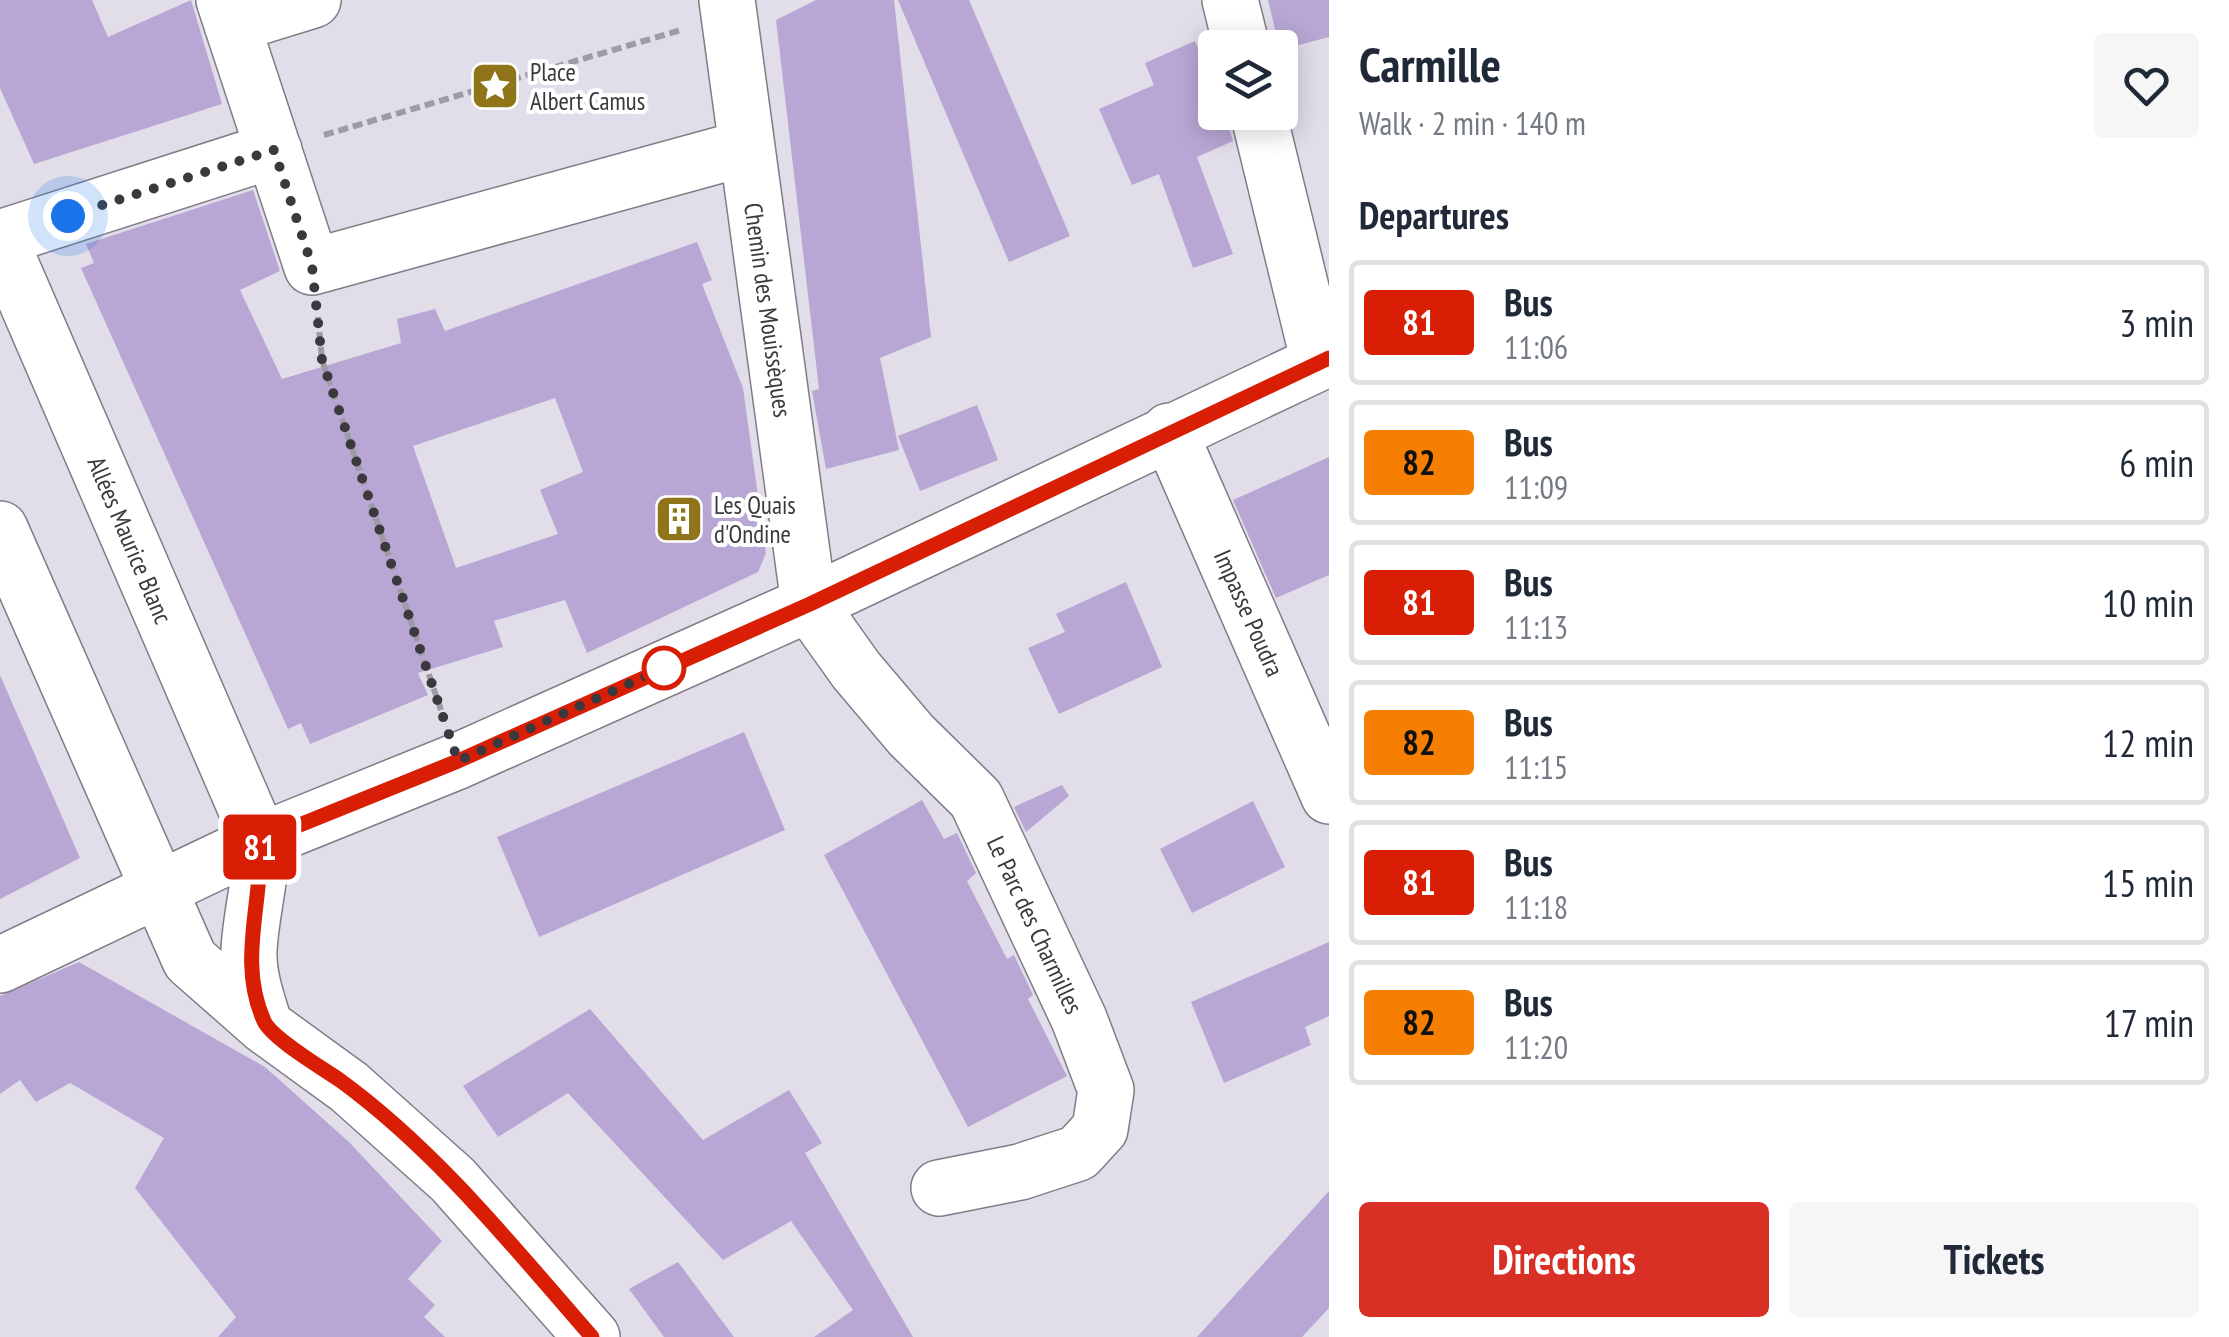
<!DOCTYPE html>
<html lang="en">
<head>
<meta charset="utf-8">
<style>
	:root { --surface:#fff; --page:#f6f6f7; --text:#1f2937; --muted:#747a83; --line:#e0e1e3; --accent:#d93025 }
	body { margin:0; font-family:"PT Sans Narrow",sans-serif; background:var(--page); color:var(--text); height:100vh; display:flex; flex-direction:column; font-size:38px; white-space:nowrap }
	* { box-sizing:border-box; margin:0 }
	p { font-size:32px; color:var(--muted) }
	.icon { flex:none; width:55px; height:55px; fill:none; stroke:currentColor; stroke-width:2; stroke-linecap:round; stroke-linejoin:round }
	.map { position:relative; flex:1; overflow:hidden }
	.panel { display:flex; flex-direction:column; background:var(--surface); width:900px }
	.panel>* { flex:none }
	.badge { padding:0 20px; border-radius:8px; font-size:35px; line-height:65px }
	.buttons { position:absolute; left:1198px; top:30px; display:grid; gap:20px }
	.buttons a { display:grid; place-items:center; width:100px; height:100px; border-radius:10px; background:var(--surface); box-shadow:0 5px 25px #0003; font-size:50px }
	.you { position:absolute; width:50px; height:50px; margin:-25px; border:8px solid #fff; border-radius:50%; background:#1a73e8; box-shadow:0 0 0 15px #1a73e833 }
	.map>.badge { position:absolute; translate:-50% -50%; box-shadow:0 0 0 5px #fff }
	h2 { padding:0 30px; font-size:38px; line-height:90px }
	.round { display:grid; place-items:center; flex:none; width:105px; height:105px; border-radius:10px; background:var(--page) }
	.overview { display:flex; align-items:center; justify-content:space-between; height:170px; padding:0 30px }
	h1 { font-size:48px; font-weight:700; line-height:75px }
	.cta { display:flex; gap:20px; margin-top:auto; padding:20px 30px }
	.cta a { flex:1; height:115px; border-radius:10px; background:var(--accent); color:#fff; font-size:40px; font-weight:700; line-height:115px; text-align:center }
	.cta a+a { background:var(--page); color:var(--text) }
	ul { padding:0; list-style:none }
	li { display:flex; align-items:center; gap:30px; height:125px; margin:0 20px 15px; padding:0 10px; border:5px solid var(--line); border-radius:10px }
	li div { flex:1 }
	li b { display:block; font-size:38px }
	li em { font-style:normal }
	li .badge { min-width:110px; font-weight:700; text-align:center }
	main { display:flex; flex:1; min-height:0 }
	.map>svg:first-child { display:block }
</style>
</head>
<body>
<main>
<div class="map">
<svg width="1329" height="1337" viewBox="0 0 1329 1337">
	<rect width="100%" height="100%" fill="#e1dde9"/>
	<!-- building -->
	<path fill="#b8a7d5" fill-rule="evenodd" d="M0,0H92L108,37L191,0L222,104L34,164L0,88Z
		M816,0H894L931,337L880,358L899,450L826,469L812,391L819,389L776,20Z
		M898,0H969L1070,236L1009,262Z
		M1268,0H1329V37L1280,50Z
		M1195,41L1215,90V112H1224L1233,141L1197,157L1233,254L1193,268L1159,174L1132,185L1099,109L1154,85L1145,63Z
		M253,190L280,271L240,290L282,379L401,343L397,319L435,309L445,331L697,242L712,280L702,284L743,388L766,553L758,572L587,653L565,600L494,621L503,647L418,673L428,695L310,744L301,723L288,729L81,268L94,263L86,244ZM555,398L583,472L540,490L558,534L456,568L413,446Z
		M977,405L998,460L920,491L898,436Z
		M1329,457V575L1276,598L1233,500Z
		M1126,582L1162,667L1059,714L1028,648L1065,632L1056,614Z
		M0,675L80,858L0,899Z
		M744,732L785,830L539,937L497,837Z
		M1062,785L1069,796L1026,832L1014,807Z
		M922,800L944,839L957,833L976,873L967,881L1007,959L1014,955L1033,995L1028,999L1067,1076L968,1127L824,855Z
		M1253,801L1285,867L1192,913L1160,849Z
		M1329,942V1016L1305,1027L1311,1045L1224,1083L1191,1002Z
		M79,962L265,1067L349,1142L442,1241L408,1279L435,1305L424,1317L445,1337H218L236,1317L135,1188L164,1138L70,1083L36,1102L20,1080L0,1094V996Z
		M590,1009L703,1140L789,1090L822,1143L805,1153L913,1337H814L853,1310L791,1221L723,1260L568,1093L498,1137L463,1086Z
		M1329,1191V1308L1302,1337H1197Z
		M678,1262L734,1337H664L629,1289Z"/>
	<g fill="none" stroke-linecap="round" stroke-linejoin="round">
		<!-- minor casing -->
		<g stroke="#807c87" stroke-width="58">
			<path id="minor" d="M224,0L312,267L745,148
				M727,0L809,604L856,670L911,735L976,799L1079,1019L1106,1090L1100,1129L1078,1153L1020,1172L939,1188
				M1230,0L1242,48
				M232,25L313,0
				M1258,112L1319,362
				M0,238L274,150
				M0,240L260,841C262,879 251,912 249,950C248,976 257,1001 265,1026
				M1169,431L1329,796
				M0,529L190,960L265,1026L349,1087L453,1180L592,1337
				M0,965L260,841L458,761L809,604L1329,358"/>
		</g>
		<!-- path -->
		<path stroke="#9e9ba4" stroke-width="6" stroke-dasharray="10 5" stroke-linecap="butt" d="M324,135L681,30
			M318,317L322,360L441,710"/>
		<!-- minor -->
		<use href="#minor" stroke="#fff" stroke-width="55"/>
	</g>
	<g fill="none" stroke-linecap="round" stroke-linejoin="round">
		<!-- line casing -->
		<g stroke="#fff" stroke-width="22">
			<path id="line" d="M592,1337C514,1248 438,1152 341,1081C324,1069 271,1038 264,1021C237,961 263,903 260,841L458,761L810,604L1329,358"/>
		</g>
		<!-- line -->
		<use href="#line" stroke="#d81e05" stroke-width="15"/>
		<!-- walk -->
		<path stroke="#3b393e" stroke-width="10" stroke-dasharray="0 18" d="M68,216L274,150L312,266L322,360L458,761L664,668"/>
	</g>
	<!-- icons -->
	<defs>
		<g id="sight-square" transform="scale(2.5)"><rect x="-9" y="-9" width="18" height="18" rx="4" fill="#8f7419" stroke="#fff"/><path d="M0-6L1.8-2.2L6-1.7L2.9 1.2L3.7 5.4L0 3.3L-3.7 5.4L-2.9 1.2L-6-1.7L-1.8-2.2Z" fill="#fff"/></g>
		<g id="building-square" transform="scale(2.5)"><rect x="-9" y="-9" width="18" height="18" rx="4" fill="#8f7419" stroke="#fff"/><path d="M-4-6H4V6H1V3H-1V6H-4ZM-2.5-4.3h1.7v1.8h-1.7ZM.8-4.3h1.7v1.8H.8ZM-2.5-1h1.7V.8h-1.7ZM.8-1h1.7V.8H.8Z" fill="#fff"/></g>
	</defs>
	<g fill-rule="evenodd">
		<use href="#sight-square" x="495" y="86"/>
		<use href="#building-square" x="679" y="519"/>
	</g>
	<!-- markers -->
	<circle fill="#fff" stroke="#d81e05" stroke-width="5" cx="664" cy="668" r="20"/>
	<g text-anchor="middle" dominant-baseline="central" stroke-width="8" stroke-linejoin="round" paint-order="stroke">
		<!-- poi labels -->
		<g font-size="25" fill="#3b393e" stroke="#fff" text-anchor="start">
			<text x="530" y="72">Place<tspan x="530" dy="29">Albert Camus</tspan></text>
			<text x="714" y="505">Les Quais<tspan x="714" dy="29">d'Ondine</tspan></text>
		</g>
		<!-- street labels -->
		<g font-size="25" fill="#3b393e" stroke="#fff">
			<text transform="translate(768 310) rotate(82)">Chemin des Mouissèques</text>
			<text transform="translate(130 540) rotate(67)">Allées Maurice Blanc</text>
			<text transform="translate(1249 613) rotate(66)">Impasse Poudra</text>
			<text transform="translate(1035 925) rotate(65)">Le Parc des Charmilles</text>
		</g>
	</g>
</svg>
<div class="buttons">
<a><svg class="icon" aria-label="layers" viewBox="0 0 24 24"><path d="M12 4l9 5-9 5-9-5zM3 14l9 5 9-5"/></svg></a>
</div>
<div class="you" style="left:68px;top:216px"></div>
<b class="badge" style="left:260px;top:847px;background:#d81e05;color:#fff">81</b>
</div>
<section class="panel">
<div class="overview"><div><h1>Carmille</h1><p>Walk · 2 min · 140 m</p></div><a class="round"><svg class="icon" aria-label="heart" viewBox="0 0 24 24"><path d="M12 20l-8-8c-3-5 5-10 8-4 3-6 11-1 8 4z"/></svg></a></div>
<h2>Departures</h2>
<ul>
<li><span class="badge" style="background:#d81e05;color:#fff">81</span><div><b>Bus</b><p>11:06</p></div><em>3 min</em></li>
<li><span class="badge" style="background:#f67e00;color:#111">82</span><div><b>Bus</b><p>11:09</p></div><em>6 min</em></li>
<li><span class="badge" style="background:#d81e05;color:#fff">81</span><div><b>Bus</b><p>11:13</p></div><em>10 min</em></li>
<li><span class="badge" style="background:#f67e00;color:#111">82</span><div><b>Bus</b><p>11:15</p></div><em>12 min</em></li>
<li><span class="badge" style="background:#d81e05;color:#fff">81</span><div><b>Bus</b><p>11:18</p></div><em>15 min</em></li>
<li><span class="badge" style="background:#f67e00;color:#111">82</span><div><b>Bus</b><p>11:20</p></div><em>17 min</em></li>
</ul>
<div class="cta"><a>Directions</a><a>Tickets</a></div>
</section>
</main>
</body>
</html>
